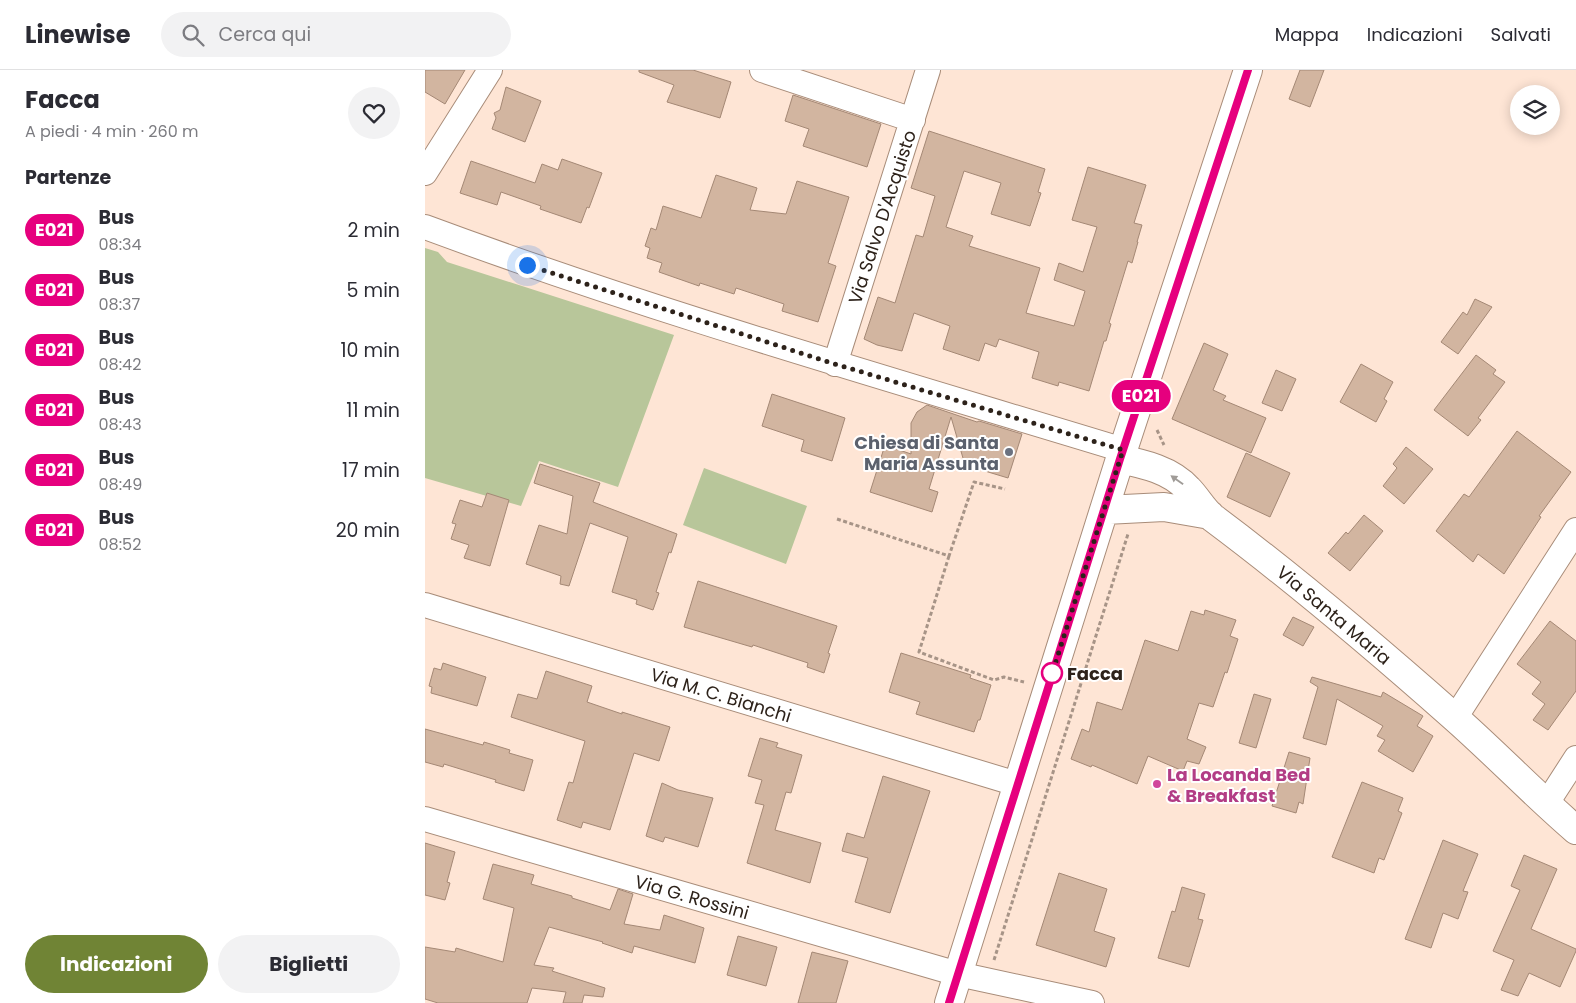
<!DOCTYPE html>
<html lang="it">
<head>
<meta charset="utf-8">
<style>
	:root { --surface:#fff; --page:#f2f2f3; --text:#2b2b33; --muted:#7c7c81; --line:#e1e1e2; --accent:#708435 }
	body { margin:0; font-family:Poppins,sans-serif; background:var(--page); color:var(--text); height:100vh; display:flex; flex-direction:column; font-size:19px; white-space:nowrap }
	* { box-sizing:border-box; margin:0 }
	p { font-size:16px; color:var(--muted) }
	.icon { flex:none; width:28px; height:28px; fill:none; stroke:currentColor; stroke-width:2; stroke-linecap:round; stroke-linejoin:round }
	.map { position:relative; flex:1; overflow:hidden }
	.drawer { display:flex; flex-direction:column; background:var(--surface); width:425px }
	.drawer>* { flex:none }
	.badge { padding:0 10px; border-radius:16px; font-size:18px; line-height:32px }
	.buttons { position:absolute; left:1085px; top:15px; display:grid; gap:10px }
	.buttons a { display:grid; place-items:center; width:50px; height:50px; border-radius:50%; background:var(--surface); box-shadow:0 2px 12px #0003; font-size:25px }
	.you { position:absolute; width:25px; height:25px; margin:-12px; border:4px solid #fff; border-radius:50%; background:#1a73e8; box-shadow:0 0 0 8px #1a73e833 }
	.map>.badge { position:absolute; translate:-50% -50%; box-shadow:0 0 0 2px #fff }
	h2 { padding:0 25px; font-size:19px; line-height:45px }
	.round { display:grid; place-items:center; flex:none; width:52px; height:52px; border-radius:26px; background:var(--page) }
	.overview { display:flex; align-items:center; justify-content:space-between; height:85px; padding:0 25px }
	h1 { font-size:24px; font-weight:700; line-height:38px }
	.action { display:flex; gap:10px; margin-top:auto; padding:10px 25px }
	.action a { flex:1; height:58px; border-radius:30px; background:var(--accent); color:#fff; font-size:20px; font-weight:700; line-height:58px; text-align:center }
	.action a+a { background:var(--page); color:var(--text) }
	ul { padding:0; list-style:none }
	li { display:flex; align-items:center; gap:15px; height:60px; padding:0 25px }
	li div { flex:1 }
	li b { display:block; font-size:19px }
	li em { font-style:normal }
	li .badge { min-width:55px; font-weight:700; text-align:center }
	header { display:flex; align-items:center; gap:30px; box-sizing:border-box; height:70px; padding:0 25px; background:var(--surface); border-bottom:1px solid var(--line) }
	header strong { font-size:24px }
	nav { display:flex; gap:28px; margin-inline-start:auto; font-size:18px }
	.search { width:350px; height:45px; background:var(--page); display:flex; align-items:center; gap:12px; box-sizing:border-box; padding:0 18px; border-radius:28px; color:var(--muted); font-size:19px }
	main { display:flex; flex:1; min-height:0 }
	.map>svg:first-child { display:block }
</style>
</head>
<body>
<header>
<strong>Linewise</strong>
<div class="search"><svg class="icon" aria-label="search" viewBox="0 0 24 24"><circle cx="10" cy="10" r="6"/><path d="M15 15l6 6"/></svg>Cerca qui</div>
<nav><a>Mappa</a><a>Indicazioni</a><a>Salvati</a></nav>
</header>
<main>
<section class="drawer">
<div class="overview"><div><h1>Facca</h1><p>A piedi · 4 min · 260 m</p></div><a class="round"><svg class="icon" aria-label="heart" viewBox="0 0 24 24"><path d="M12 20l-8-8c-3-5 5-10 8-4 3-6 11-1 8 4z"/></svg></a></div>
<h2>Partenze</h2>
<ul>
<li><span class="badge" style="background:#e6007e;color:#fff">E021</span><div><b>Bus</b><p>08:34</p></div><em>2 min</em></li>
<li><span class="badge" style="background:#e6007e;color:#fff">E021</span><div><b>Bus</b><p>08:37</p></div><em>5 min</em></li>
<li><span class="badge" style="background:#e6007e;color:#fff">E021</span><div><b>Bus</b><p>08:42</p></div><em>10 min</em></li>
<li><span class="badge" style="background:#e6007e;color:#fff">E021</span><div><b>Bus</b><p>08:43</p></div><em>11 min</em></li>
<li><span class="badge" style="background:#e6007e;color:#fff">E021</span><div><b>Bus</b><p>08:49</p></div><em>17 min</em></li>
<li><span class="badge" style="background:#e6007e;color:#fff">E021</span><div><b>Bus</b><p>08:52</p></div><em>20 min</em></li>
</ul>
<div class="action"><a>Indicazioni</a><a>Biglietti</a></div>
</section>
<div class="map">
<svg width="1151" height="933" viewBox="0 0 1151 933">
	<rect width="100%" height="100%" fill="#fee5d5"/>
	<!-- green -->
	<path fill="#b8c69a" d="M0,178L13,182L22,192L249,265L193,417L114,391L96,436L0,408Z
		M279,398L382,436L361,494L258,455Z"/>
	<!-- building -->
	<path fill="#d2b5a0" stroke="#a48875" d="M0,0H40L20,34L0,22Z
		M214,0H268L306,12L295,48L242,32L249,15L214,2Z
		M875,0H899L885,37L864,29Z
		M81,17L116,31L100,72L67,59L71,48L69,43L75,40Z
		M368,25L456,54L442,97L378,76L384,59L360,51Z
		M504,61L620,99L613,122L616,123L605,156L566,144L576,113L539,101L521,157L548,166L544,176L615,198L601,243L649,256L660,221L629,210L634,193L658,202L666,176L672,157L647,150L663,97L721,115L709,153L717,155L712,172H713L707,193L703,191L684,253L686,254L681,271H679L664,321L634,312L633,316L607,308L614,282L574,269L571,277L560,273L554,291L518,279L525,256L489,243L477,281L452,275L439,269L453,227L470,233L491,165L498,167L510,126L486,118Z
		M137,89L177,103L164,138L162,137L156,153L115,139L116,136L76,122L72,135L35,123L46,91L110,113L117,94L133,100Z
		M291,105L332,118L325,140L361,144L372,111L424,127L403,193L411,196L393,252L357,241L359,234L311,218L309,224L275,213L274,216L234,202L237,193L222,188L225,178L220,176L226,158L231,160L238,136L276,148Z
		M1050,229L1067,237L1033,284L1016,272L1038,242L1042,245Z
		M779,273L803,284L788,320L801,326L798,330L841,348L826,383L747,349Z
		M1051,285L1071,300L1068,304L1080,312L1053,348L1056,350L1043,366L1009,340Z
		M936,294L968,312L959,329L962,331L951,352L915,332Z
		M851,300L871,309L857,341L837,333Z
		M347,324L420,348L407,391L376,381L379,370L337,356Z
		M502,335L552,352L554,351L597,364L583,408L540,395L526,347L504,419L513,422L507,442L445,422L460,375L486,384V353L492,342Z
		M1092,361L1146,402L1114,446L1116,447L1079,504L1053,484L1048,492L1011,461L1039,424L1044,427Z
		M981,377L1008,399L979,434L958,416L972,398L968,394Z
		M821,383L865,403L845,447L802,427Z
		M115,394L175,413L168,432L252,464L246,483L244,482L231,522L234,523L228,540L211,534L212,530L187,522L203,467L165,453L144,516L135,514L136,506L101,494L114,455L142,464L148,426L109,413Z
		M62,423L84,430L65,496L39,488L44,475L26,469L31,454L27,453L35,430L57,437Z
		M939,445L958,461L925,501L903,483L921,462L923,464Z
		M273,511L412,556L403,583L405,584L399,603L382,597L383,593L328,575L327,577L259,557Z
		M780,540L811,550L805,566L813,569L802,603L800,602L788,637L774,633L762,669L781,677L774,694L762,691L758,701L723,686L712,714L667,695L666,697L646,689L657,659L664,662L672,632L697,640L720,570L753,581L766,541L779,545Z
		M868,547L889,557L878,576L858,565Z
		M1125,551L1151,571V621L1123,660L1108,650L1120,634L1107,624L1116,612L1092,594Z
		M476,583L546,605L545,608L566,615L555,650H553L549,662L491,644L495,632L464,622Z
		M18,593L61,607L52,636L6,623L7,617L4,616L9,598L16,600Z
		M121,601L167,616L162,632L197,644V642L245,657L234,691L209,683L185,760L158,752L156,758L132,750L144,712L148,713L160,671L86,647L93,624L112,629Z
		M887,607L956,627L958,622L998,646L992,656L1008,666L988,702L953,681L960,670L952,666L958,656L912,629L901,675L878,668L893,617L885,612Z
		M829,624L846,629L831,678L814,673Z
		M0,659L58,675L59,672L85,680L84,683L108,690L99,721L70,712L71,710L19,694L18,697L0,692Z
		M335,668L353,673L351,677L377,685L366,723L361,722L350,760L396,773L385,813L322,793L339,735L330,733L337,710L323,706Z
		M864,682L885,688L878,734L874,732L871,743L847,736Z
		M458,706L505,721L465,843L430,832L443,788L417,781L422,763L439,768Z
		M937,712L978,728L973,741L977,743L959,790L954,788L949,803L907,787Z
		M237,713L253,720L288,728L273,777L240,767L238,772L221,766Z
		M1018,770L1053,784L1038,821L1043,822L1033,849L1018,843L1006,878L980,869Z
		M0,773L30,782L22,812L25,813L20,830L0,825Z
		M1099,785L1132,799L1106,859L1151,879V881L1135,917L1104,903L1093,926L1076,920L1089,890L1068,881L1095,820L1086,816Z
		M68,794L109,805L106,814L147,826V828L185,840L193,819L208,824L199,854L235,860L239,845L279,858L270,893L209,876L207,883L177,873L178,872L124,857L109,895L129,898L127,901L180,918L178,927L159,925L157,933H138L141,922L107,918L102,933H13L0,929V877L30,882L31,878L78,892L89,838L58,829Z
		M634,803L682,819L669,861L690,868L681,897L611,875Z
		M757,817L780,824L773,849L778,850L764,897L733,888L747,841L750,842Z
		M313,866L352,877L341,916L302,905Z
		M387,882L423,891L411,933H373Z"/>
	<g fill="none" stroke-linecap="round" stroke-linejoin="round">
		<!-- minor casing -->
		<g stroke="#a88c79" stroke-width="26">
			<path id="minor" d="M337,0L488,50
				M0,103L65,0
				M0,157C229,242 465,309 698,380
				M410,294L503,0
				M0,535L592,714
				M1030,648L1151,460
				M1122,733L1151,688
				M0,749L533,904L667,933"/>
		</g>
		<!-- major casing -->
		<g stroke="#a88c79" stroke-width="30">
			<path id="major" d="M695,389C719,394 746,400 763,419C772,428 778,440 788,448C871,510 951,578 1029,647C1071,684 1109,724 1151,760
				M680,440L739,437L785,445
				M524,933L695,389L823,0"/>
		</g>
		<!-- path -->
		<path stroke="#a79487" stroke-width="3" stroke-dasharray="4 2.5" stroke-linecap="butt" d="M732,360L739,375
			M412,449L524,486L549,412L580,419
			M524,486L494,582L569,610L579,607L599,612
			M569,890L703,464"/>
		<!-- minor -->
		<use href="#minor" stroke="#fff" stroke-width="24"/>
		<!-- major -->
		<use href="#major" stroke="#fff" stroke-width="28"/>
	</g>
	<!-- one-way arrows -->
	<defs><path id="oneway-solid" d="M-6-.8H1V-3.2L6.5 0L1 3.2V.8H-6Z" transform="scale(1.25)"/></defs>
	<use fill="#a09c98" href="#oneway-solid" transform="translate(752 410) rotate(-145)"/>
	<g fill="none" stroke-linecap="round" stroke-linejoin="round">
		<!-- line casing -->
		<g stroke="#fff" stroke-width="11">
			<path id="line" d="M524,933L695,389L823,0"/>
		</g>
		<!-- line -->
		<use href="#line" stroke="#e6007e" stroke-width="8"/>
		<!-- walk -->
		<path stroke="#2d221a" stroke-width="5" stroke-dasharray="0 9" d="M102,195L410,294L698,380L626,607L627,603"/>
	</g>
	<!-- markers -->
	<circle fill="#6b7280" stroke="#fff" stroke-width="2" cx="584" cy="382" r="5"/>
	<circle fill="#fff" stroke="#e6007e" stroke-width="2.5" cx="627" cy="603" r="10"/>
	<circle fill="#d1479c" stroke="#fff" stroke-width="2" cx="732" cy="714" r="5"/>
	<g text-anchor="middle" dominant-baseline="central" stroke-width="4" stroke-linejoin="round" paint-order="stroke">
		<!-- street labels -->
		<g font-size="18" fill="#2d221a" stroke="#fff">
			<text transform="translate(457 147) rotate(-72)">Via Salvo D'Acquisto</text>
			<text transform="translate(909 545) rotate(40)">Via Santa Maria</text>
			<text transform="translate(296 625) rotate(17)">Via M. C. Bianchi</text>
			<text transform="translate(267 827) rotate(16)">Via G. Rossini</text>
		</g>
		<!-- worship labels -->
		<g font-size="18" font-weight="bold" fill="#5b616d" stroke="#fff" text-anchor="end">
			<text x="574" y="372">Chiesa di Santa<tspan x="574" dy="21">Maria Assunta</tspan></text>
		</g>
		<!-- stop labels -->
		<g font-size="18" font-weight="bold" fill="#2d221a" stroke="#fff" text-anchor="start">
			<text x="642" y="603">Facca</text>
		</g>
		<!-- hotel labels -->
		<g font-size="18" font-weight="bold" fill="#b23c85" stroke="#fff" text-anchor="start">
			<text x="742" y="704">La Locanda Bed<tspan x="742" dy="21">&amp; Breakfast</tspan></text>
		</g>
	</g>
</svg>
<div class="buttons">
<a><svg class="icon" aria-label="layers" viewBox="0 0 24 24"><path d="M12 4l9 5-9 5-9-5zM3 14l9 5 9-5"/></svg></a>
</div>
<div class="you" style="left:102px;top:195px"></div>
<b class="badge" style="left:716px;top:326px;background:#e6007e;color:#fff">E021</b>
</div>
</main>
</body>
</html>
